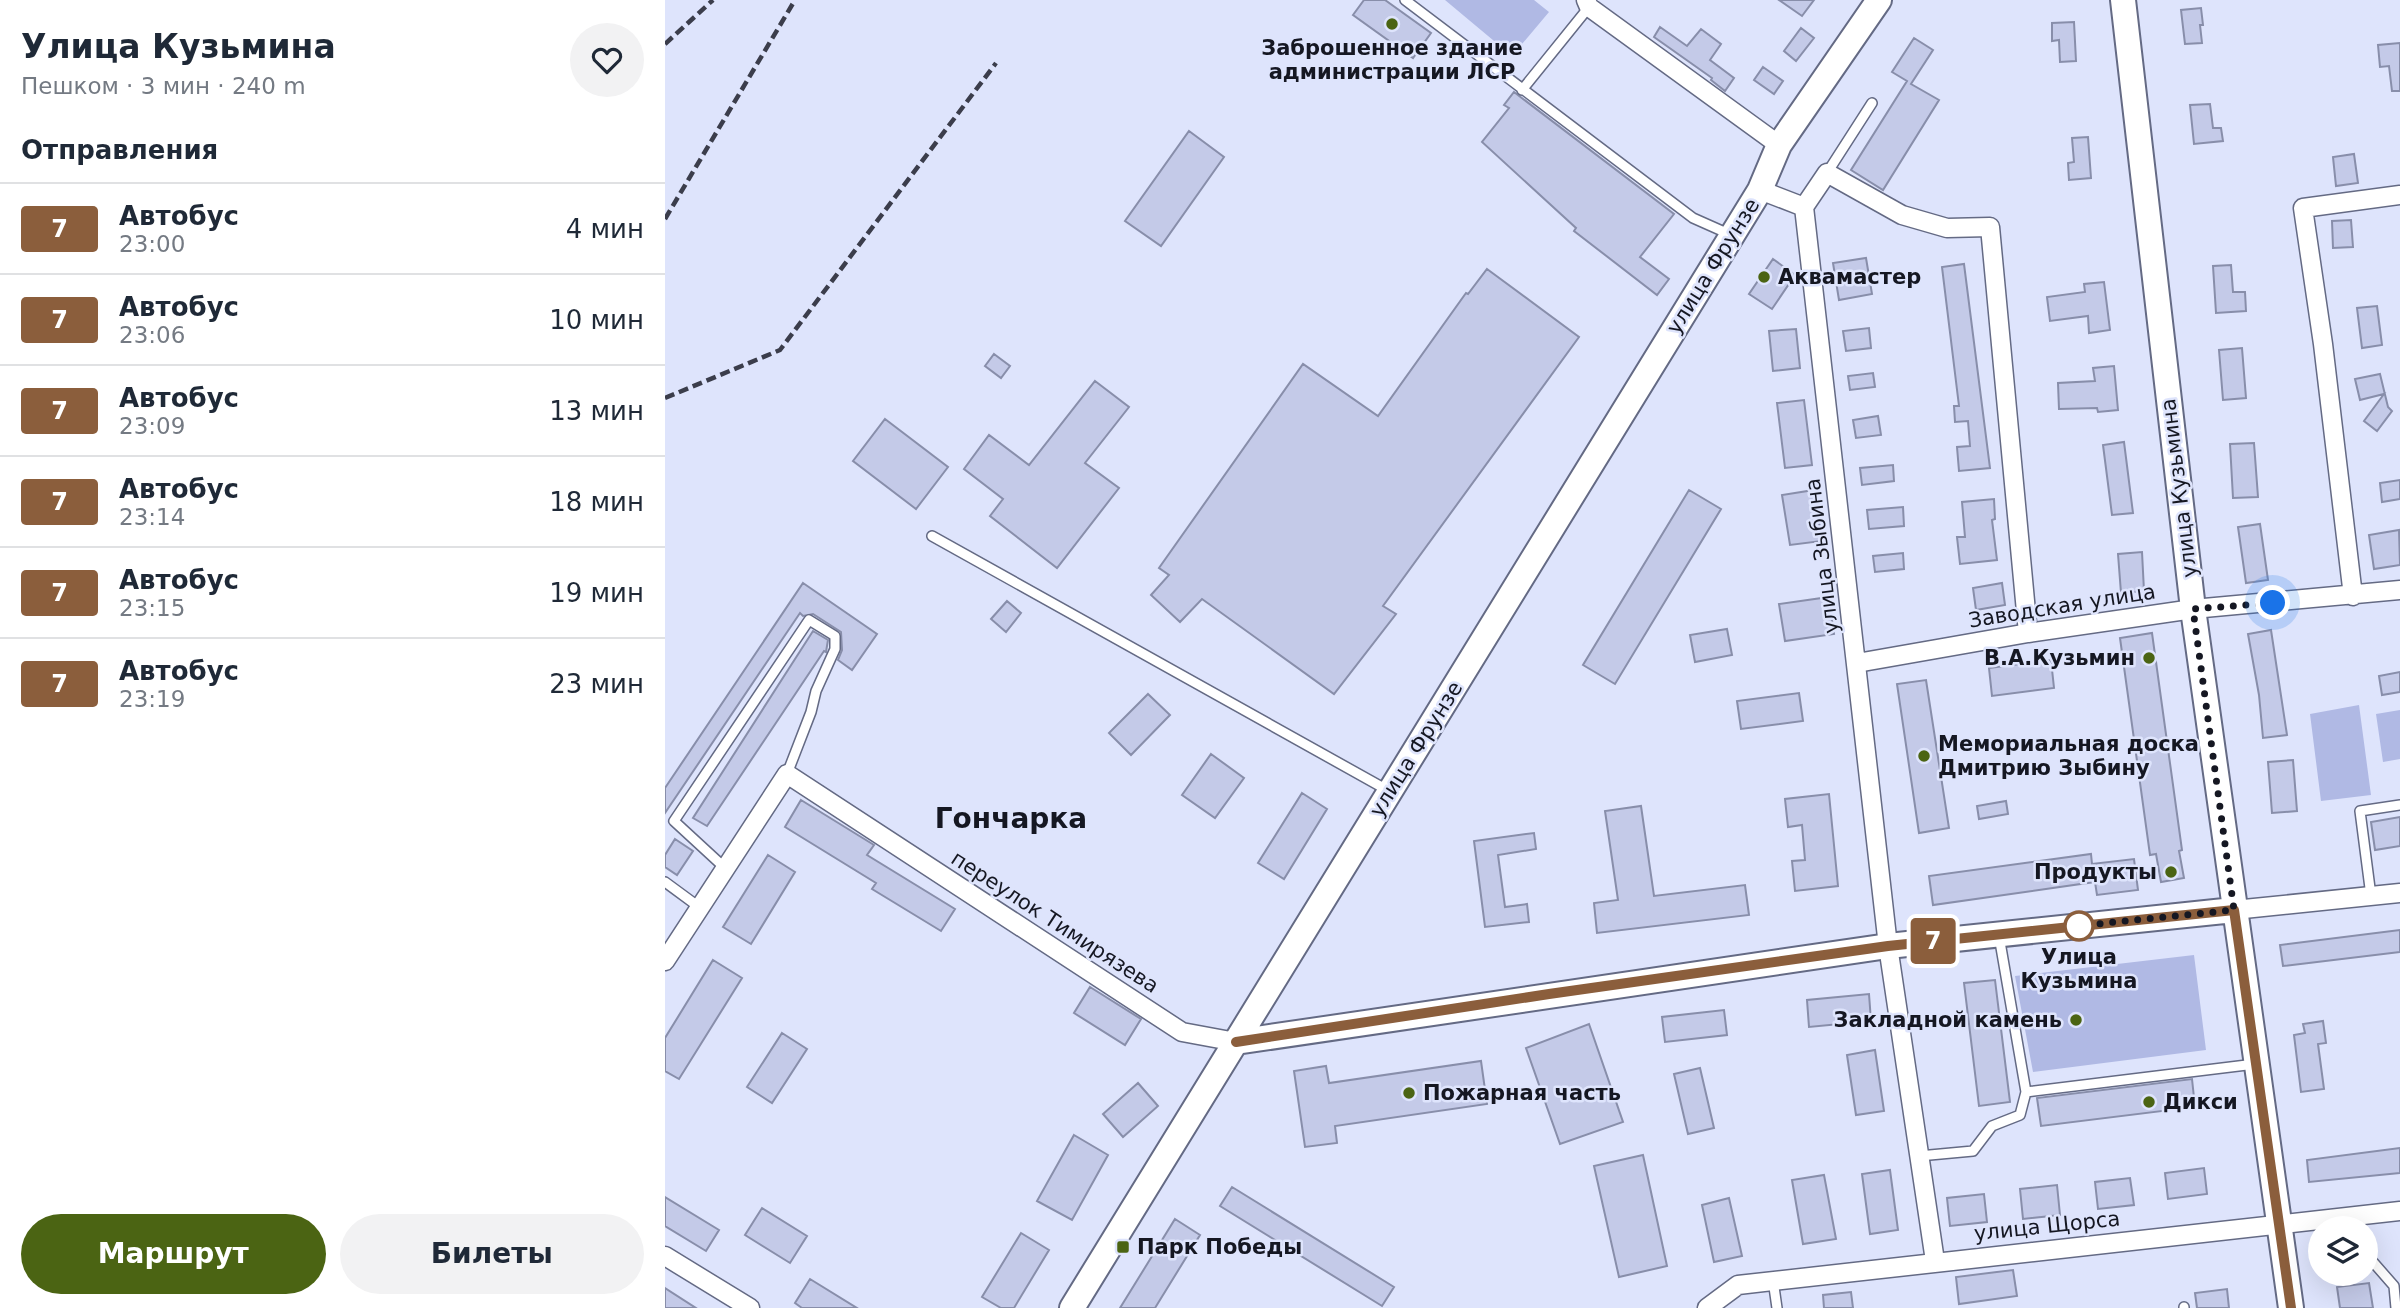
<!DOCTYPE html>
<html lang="ru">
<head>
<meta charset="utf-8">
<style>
	:root { --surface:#fff; --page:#f2f2f3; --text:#1f2937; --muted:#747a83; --line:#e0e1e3; --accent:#4b6413 }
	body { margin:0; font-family:"DejaVu Sans",sans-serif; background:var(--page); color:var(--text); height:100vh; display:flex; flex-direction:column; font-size:26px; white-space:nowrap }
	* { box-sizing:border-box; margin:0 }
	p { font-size:23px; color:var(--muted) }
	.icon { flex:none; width:38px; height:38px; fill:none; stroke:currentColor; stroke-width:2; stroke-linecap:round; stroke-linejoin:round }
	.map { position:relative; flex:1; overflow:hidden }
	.details { display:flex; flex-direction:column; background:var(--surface); width:665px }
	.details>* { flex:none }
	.badge { padding:0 14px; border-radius:5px; font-size:24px; line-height:46px }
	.tools { position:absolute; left:1643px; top:1216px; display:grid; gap:14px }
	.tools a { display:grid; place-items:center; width:70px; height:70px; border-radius:50%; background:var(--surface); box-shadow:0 7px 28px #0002; font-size:35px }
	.you { position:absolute; width:35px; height:35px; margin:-18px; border:5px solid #fff; border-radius:50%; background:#1a73e8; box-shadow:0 0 0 10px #1a73e833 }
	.map>.badge { position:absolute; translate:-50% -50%; box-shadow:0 0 0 4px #fff }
	h2 { padding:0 21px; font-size:26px; line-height:63px }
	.round { display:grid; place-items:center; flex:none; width:74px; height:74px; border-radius:37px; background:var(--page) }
	.headline { display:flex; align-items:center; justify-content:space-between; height:119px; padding:0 21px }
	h1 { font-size:33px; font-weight:700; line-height:52px }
	.button { display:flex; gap:14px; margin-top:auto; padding:14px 21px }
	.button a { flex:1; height:80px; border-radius:42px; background:var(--accent); color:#fff; font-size:28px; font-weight:700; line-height:80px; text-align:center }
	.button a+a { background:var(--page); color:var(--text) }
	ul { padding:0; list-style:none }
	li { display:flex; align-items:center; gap:21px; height:91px; padding:0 21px; border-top:2px solid var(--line) }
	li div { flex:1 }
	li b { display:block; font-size:26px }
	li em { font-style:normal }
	li .badge { min-width:77px; font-weight:700; text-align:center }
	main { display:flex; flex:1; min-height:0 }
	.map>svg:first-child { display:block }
</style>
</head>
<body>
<main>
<section class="details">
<div class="headline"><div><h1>Улица Кузьмина</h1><p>Пешком · 3 мин · 240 m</p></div><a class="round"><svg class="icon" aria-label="heart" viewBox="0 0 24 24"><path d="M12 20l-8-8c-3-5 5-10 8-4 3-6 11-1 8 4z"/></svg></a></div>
<h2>Отправления</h2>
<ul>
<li><span class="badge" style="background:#8b5e3c;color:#fff">7</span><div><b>Автобус</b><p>23:00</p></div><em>4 мин</em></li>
<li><span class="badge" style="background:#8b5e3c;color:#fff">7</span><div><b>Автобус</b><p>23:06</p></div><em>10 мин</em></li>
<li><span class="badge" style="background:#8b5e3c;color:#fff">7</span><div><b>Автобус</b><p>23:09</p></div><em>13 мин</em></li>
<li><span class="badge" style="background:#8b5e3c;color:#fff">7</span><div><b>Автобус</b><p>23:14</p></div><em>18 мин</em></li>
<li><span class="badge" style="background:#8b5e3c;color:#fff">7</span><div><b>Автобус</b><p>23:15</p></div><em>19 мин</em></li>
<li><span class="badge" style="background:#8b5e3c;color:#fff">7</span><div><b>Автобус</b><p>23:19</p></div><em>23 мин</em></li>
</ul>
<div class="button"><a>Маршрут</a><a>Билеты</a></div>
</section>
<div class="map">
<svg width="1735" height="1308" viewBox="0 0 1735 1308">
	<rect width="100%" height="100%" fill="#dee4fc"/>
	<!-- green -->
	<path fill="#b0b9e4" d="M780,0H869L884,12L847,56Z
		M1694,705L1706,795L1656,801L1645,714Z
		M1735,710V759L1718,762L1711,714Z
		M1529,955L1541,1050L1368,1072L1350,976Z"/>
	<!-- building -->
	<path fill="#c4cae8" stroke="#888eaa" stroke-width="2" d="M699,0H720L766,33L748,58L688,15Z
		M1114,0H1149L1137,16Z
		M1536,8L1538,25H1535L1537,43L1520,44L1516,10Z
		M1409,22L1411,61L1395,62L1394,40L1387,41V23Z
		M995,27L1022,46L1036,29L1056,44L1045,60L1069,78L1060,91L1046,80L1047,78L989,37Z
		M1136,28L1149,38L1131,61L1119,51Z
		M1249,38L1268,50L1246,84L1274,100L1218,190L1186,170L1242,81L1227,72Z
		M1735,43V91H1727L1724,66L1715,67L1713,45Z
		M1098,67L1118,81L1109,94L1089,80Z
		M849,92L1009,214L975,257L1004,279L992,295L909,231L911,228L817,142L844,108L839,105Z
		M1545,104L1548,128H1556L1558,141L1529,144L1525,105Z
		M524,131L559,157L496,246L460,221Z
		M1423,137L1426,178L1404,180L1403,163L1409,162L1407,138Z
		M1689,154L1693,183L1671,186L1668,157Z
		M1686,220L1688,247L1668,248L1667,221Z
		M1201,258L1207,294L1174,300L1168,263Z
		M1108,259L1130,275L1107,309L1084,294Z
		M1299,264L1325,468L1294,471L1292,447L1305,446L1303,421L1290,422L1289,406H1294L1277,267Z
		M1566,265L1568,292H1580L1581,311L1551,313L1548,266Z
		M822,269L914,337L718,606L731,614L669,694L537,599L515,622L486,595L504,575L494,568L638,364L713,416L801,293L803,294Z
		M1439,282L1445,330L1424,333L1423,316L1385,321L1382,297L1420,292L1419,284Z
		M1712,306L1717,345L1697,348L1692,308Z
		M1204,328L1206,348L1181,351L1178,331Z
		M1131,329L1135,368L1108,371L1104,331Z
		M1577,348L1581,398L1558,400L1554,350Z
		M329,354L345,366L336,378L320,366Z
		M1449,366L1453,410L1433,412L1432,408L1394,409L1393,383L1430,381L1428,368Z
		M1208,373L1210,387L1185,390L1183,376Z
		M1715,374L1723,407L1727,411L1712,431L1699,421L1719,394L1695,400L1690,379Z
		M430,381L464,407L420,463L454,488L392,568L325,516L338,499L299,469L324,435L364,465Z
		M1139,400L1147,465L1120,468L1112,403Z
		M1213,416L1216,435L1191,438L1188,420Z
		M220,419L283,467L251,509L188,461Z
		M1459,442L1468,513L1447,515L1438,445Z
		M1589,443L1593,497L1568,498L1565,444Z
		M1228,465L1229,481L1197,485L1195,468Z
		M1735,480V499L1717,502L1715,483Z
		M1024,490L1056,509L950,684L918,665Z
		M1149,490L1157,541L1125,545L1117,495Z
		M1329,499L1330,519L1327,520L1332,560L1295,564L1292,537H1300L1297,502Z
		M1238,507L1239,526L1204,529L1202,510Z
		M1595,524L1603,580L1581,583L1573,527Z
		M1734,530L1735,565L1709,569L1704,535Z
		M1477,552L1479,591L1456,593L1453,554Z
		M1238,553L1239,569L1210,572L1208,556Z
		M138,583L212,634L187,670L173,660L177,650L176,632L148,614L138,616L135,613L0,813V788Z
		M1337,583L1340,605L1311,610L1308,588Z
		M1164,597L1169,634L1120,641L1114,604Z
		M342,601L356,613L341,632L326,619Z
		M1062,629L1067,655L1030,662L1025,635Z
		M1606,630L1622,735L1598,738L1594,695L1583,634Z
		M148,631L163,640L161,652L159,651L42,826L28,818Z
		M1487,633L1517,850L1514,851L1519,878L1496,882L1491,854L1485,855L1455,638Z
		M1386,660L1389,688L1327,696L1324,668Z
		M1735,672V692L1717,695L1714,676Z
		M1261,680L1284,828L1254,833L1232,684Z
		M1134,693L1138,721L1076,729L1072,701Z
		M483,694L505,715L466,755L444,733Z
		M546,754L579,778L550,818L517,795Z
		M1628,760L1632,811L1607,813L1603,762Z
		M637,793L662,809L619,879L593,863Z
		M1164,794L1173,886L1130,891L1127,861L1140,860L1137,825L1123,827L1120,799Z
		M136,800L209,845L202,855L290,909L276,931L207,889L211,883L120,827Z
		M1341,801L1343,814L1314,819L1312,806Z
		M976,806L989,896L1080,885L1084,915L932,933L929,903L953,900L940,811Z
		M1735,817V846L1710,850L1706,822Z
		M869,833L871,849L833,855L840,907L862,904L864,922L820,927L809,841Z
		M10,839L28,851L12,875L0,867V855Z
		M1426,854L1427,864L1469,859L1473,890L1432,895L1430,882L1268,905L1264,876Z
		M103,855L130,872L86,944L58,927Z
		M1735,930V952L1618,966L1615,945Z
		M48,960L77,978L14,1079L0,1071V1038Z
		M1330,980L1345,1102L1314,1106L1299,983Z
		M425,987L476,1019L460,1045L409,1013Z
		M1204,994L1206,1021L1144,1027L1142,1000Z
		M1059,1010L1062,1035L1000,1042L997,1017Z
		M1658,1021L1661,1043L1653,1044L1659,1089L1636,1092L1629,1035L1640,1033L1638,1024Z
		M924,1024L958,1122L895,1144L861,1048Z
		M117,1033L142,1049L107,1103L82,1087Z
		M1210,1050L1219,1111L1191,1115L1182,1055Z
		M816,1061L822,1104L670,1126L672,1143L640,1147L629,1071L661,1066L664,1083Z
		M1035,1068L1049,1128L1023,1134L1009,1074Z
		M1527,1079L1530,1107L1376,1126L1372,1098Z
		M473,1083L493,1106L458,1137L438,1114Z
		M409,1135L443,1155L407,1220L372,1201Z
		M1735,1148V1173L1644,1182L1642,1160Z
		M978,1155L1002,1266L954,1277L929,1166Z
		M1539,1168L1542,1194L1503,1199L1500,1173Z
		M1225,1170L1233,1230L1205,1234L1197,1174Z
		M1159,1175L1171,1239L1138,1244L1127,1180Z
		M1465,1178L1469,1205L1433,1209L1430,1182Z
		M1392,1185L1395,1215L1358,1219L1355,1189Z
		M567,1187L729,1287L717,1306L555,1206Z
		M1319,1194L1322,1222L1285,1226L1282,1198Z
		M0,1197L54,1230L41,1251L0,1226Z
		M1064,1198L1077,1256L1049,1262L1037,1205Z
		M97,1208L142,1236L125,1263L80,1235Z
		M510,1219L535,1235L490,1308H455Z
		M356,1233L384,1250L349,1308H336L317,1297Z
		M1348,1270L1352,1296L1294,1304L1291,1277Z
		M145,1279L192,1308H137L130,1303Z
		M1704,1283L1708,1308H1675L1672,1287Z
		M0,1288L31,1308H0Z
		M1562,1289L1564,1308H1532L1530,1293Z
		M1186,1292L1188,1308H1159L1158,1295Z"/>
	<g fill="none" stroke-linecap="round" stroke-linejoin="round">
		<!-- lane casing -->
		<g stroke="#646a84" stroke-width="12">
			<path id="lane" d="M740,0L1028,218L1064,234
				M857,90L924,7
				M1162,173L1207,103
				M267,536L724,791
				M60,868L9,821L144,620L170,636V649L151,691L146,712L122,774
				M0,882L34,907
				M1706,896L1695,811L1735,805
				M1334,936L1361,1092L1590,1064
				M1254,1156L1308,1151L1327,1126L1355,1115L1361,1092
				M1701,1254L1729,1286L1731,1308
				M1108,1280L1112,1308
				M1519,1307V1308"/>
		</g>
		<!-- street casing -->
		<g stroke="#646a84" stroke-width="21">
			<path id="street" d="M921,0L924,7L1114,145
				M1095,190L1139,207L1223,946L1270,1261
				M1139,207L1162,173L1237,215L1282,228L1325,227L1363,633
				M1688,596L1658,344L1638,208L1735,195
				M1192,663L1363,633L1528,609L1735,590
				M1569,910L1735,893
				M0,961L122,774L517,1032L571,1042
				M0,1256L85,1308
				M1042,1308L1073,1285L1735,1211"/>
		</g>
		<!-- secondary casing -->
		<g stroke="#646a84" stroke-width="28">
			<path id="secondary" d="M1458,0L1528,609L1626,1308
				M571,1042L1223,946L1569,910
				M407,1308L1095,190L1114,145L1214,0"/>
		</g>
		<!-- lane -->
		<use href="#lane" stroke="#fff" stroke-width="9"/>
		<!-- street -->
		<use href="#street" stroke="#fff" stroke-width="18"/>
		<!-- secondary -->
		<use href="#secondary" stroke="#fff" stroke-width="24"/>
		<!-- rail -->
		<path stroke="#3b3d4b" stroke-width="4.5" stroke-dasharray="10 5" stroke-linecap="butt" d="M0,44L48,0
			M0,219L130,0
			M0,398L115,350L331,63"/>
	</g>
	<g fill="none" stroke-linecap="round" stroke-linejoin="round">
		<!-- line casing -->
		<g stroke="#fff" stroke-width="16">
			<path id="line" d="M571,1042L884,994L1223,946L1569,910L1626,1308"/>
		</g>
		<!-- line -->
		<use href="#line" stroke="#8b5e3c" stroke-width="10"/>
		<!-- walk -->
		<path stroke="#151722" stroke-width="7" stroke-dasharray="0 12.6" d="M1414,926H1412L1569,910L1528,609L1608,603"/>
	</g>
	<!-- markers -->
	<g fill="#4b6413" stroke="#dee4fc" stroke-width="2.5">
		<circle cx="727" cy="24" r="7"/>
		<circle cx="1099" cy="277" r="7"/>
		<circle cx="1484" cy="658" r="7"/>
		<circle cx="1259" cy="756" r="7"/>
		<circle cx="1506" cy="872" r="7"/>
		<circle cx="1411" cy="1020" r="7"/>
		<circle cx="744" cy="1093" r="7"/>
		<circle cx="1484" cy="1102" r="7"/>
		<rect x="451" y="1240" width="14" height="14" rx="3.5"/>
	</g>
	<circle fill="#fff" stroke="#8b5e3c" stroke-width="3.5" cx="1414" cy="926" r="14"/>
	<g text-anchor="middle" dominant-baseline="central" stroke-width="5" stroke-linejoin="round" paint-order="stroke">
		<!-- poi labels -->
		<g font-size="21" font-weight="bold" fill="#151722" stroke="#dee4fc" text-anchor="start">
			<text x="727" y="48" text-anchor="middle">Заброшенное здание<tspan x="727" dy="24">администрации ЛСР</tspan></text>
			<text x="1113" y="277">Аквамастер</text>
			<text x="1470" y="658" text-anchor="end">В.А.Кузьмин</text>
			<text x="1273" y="744">Мемориальная доска<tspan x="1273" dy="24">Дмитрию Зыбину</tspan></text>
			<text x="1492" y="872" text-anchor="end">Продукты</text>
			<text x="1397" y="1020" text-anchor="end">Закладной камень</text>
			<text x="758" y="1093">Пожарная часть</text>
			<text x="1498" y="1102">Дикси</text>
			<text x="472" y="1247">Парк Победы</text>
		</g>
		<!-- street labels -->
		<g font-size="21" fill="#151722" stroke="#dee4fc">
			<text transform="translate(1048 266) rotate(-58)">улица Фрунзе</text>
			<text transform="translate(1514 488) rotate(-97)">улица Кузьмина</text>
			<text transform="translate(1157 556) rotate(-97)">улица Зыбина</text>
			<text transform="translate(1397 606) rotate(-9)">Заводская улица</text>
			<text transform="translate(751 749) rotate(-58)">улица Фрунзе</text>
			<text transform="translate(390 922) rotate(33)">переулок Тимирязева</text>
			<text transform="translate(1382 1226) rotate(-6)">улица Щорса</text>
		</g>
		<!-- stop labels -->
		<g font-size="21" font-weight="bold" fill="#151722" stroke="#dee4fc">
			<text x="1414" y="957">Улица<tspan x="1414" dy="24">Кузьмина</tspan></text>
		</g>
		<!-- district labels -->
		<g font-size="28" font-weight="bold" fill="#151722" stroke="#dee4fc">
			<text x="346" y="818">Гончарка</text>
		</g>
	</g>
</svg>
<div class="tools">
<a><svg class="icon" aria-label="layers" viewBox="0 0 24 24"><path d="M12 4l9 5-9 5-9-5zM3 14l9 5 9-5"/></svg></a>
</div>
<div class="you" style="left:1608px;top:603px"></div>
<b class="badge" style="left:1268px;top:941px;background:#8b5e3c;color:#fff">7</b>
</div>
</main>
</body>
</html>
